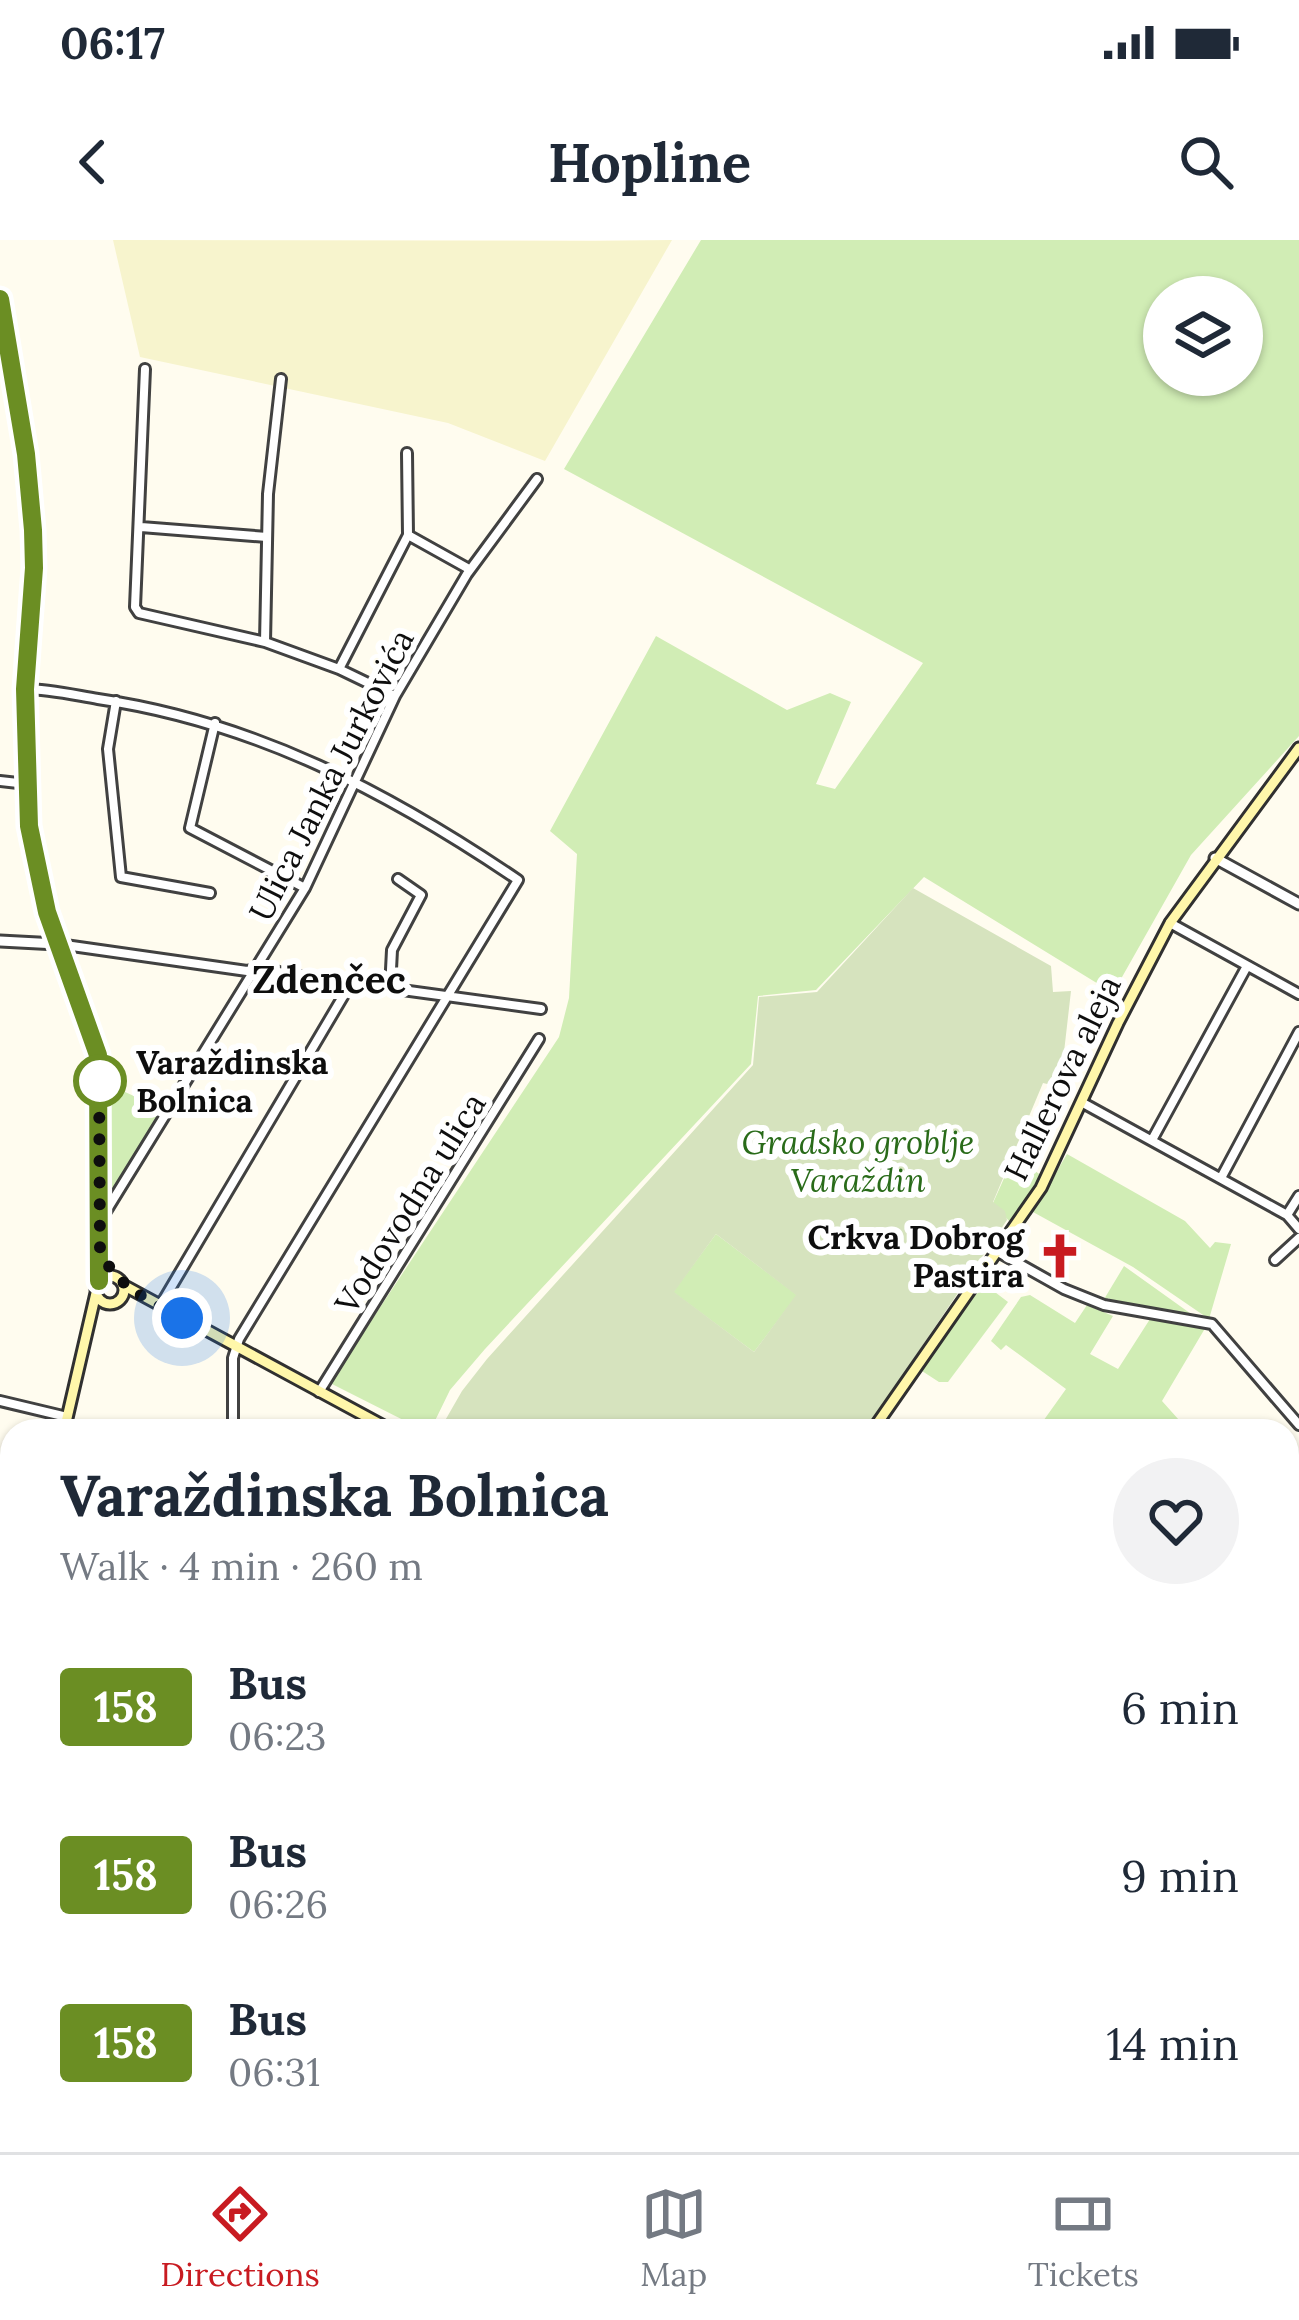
<!DOCTYPE html>
<html lang="en">
<head>
<meta charset="utf-8">
<style>
	:root { --surface:#fff; --page:#f2f2f3; --text:#1f2937; --muted:#747a83; --line:#e0e1e3; --accent:#c81b21 }
	body { margin:0; font-family:Lora,serif; background:var(--page); color:var(--text); height:100vh; display:flex; flex-direction:column; font-size:45px; white-space:nowrap }
	* { box-sizing:border-box; margin:0 }
	p { font-size:39px; color:var(--muted) }
	.icon { flex:none; width:66px; height:66px; fill:none; stroke:currentColor; stroke-width:2; stroke-linecap:round; stroke-linejoin:round }
	.map { position:relative; flex:1; overflow:hidden }
	.panel { position:absolute; left:0px; top:1179px; width:1299px; height:735px; display:flex; flex-direction:column; background:var(--surface); border-radius:36px 36px 0 0; box-shadow:0 3px 9px #0004 }
	.panel>* { flex:none }
	.badge { padding:0 24px; border-radius:9px; font-size:42px; line-height:78px }
	.buttons { position:absolute; left:1143px; top:36px; display:grid; gap:24px }
	.buttons a { display:grid; place-items:center; width:120px; height:120px; border-radius:50%; background:var(--surface); box-shadow:0 3px 9px #0004; font-size:60px }
	.you { position:absolute; width:60px; height:60px; margin:-30px; border:9px solid #fff; border-radius:50%; background:#1a73e8; box-shadow:0 0 0 18px #1a73e833 }
	.map>.badge { position:absolute; translate:-50% -50%; box-shadow:0 0 0 6px #fff }
	.round { display:grid; place-items:center; flex:none; width:126px; height:126px; border-radius:63px; background:var(--page) }
	.overview { display:flex; align-items:center; justify-content:space-between; height:204px; padding:0 60px }
	h1 { font-size:57px; font-weight:800; line-height:90px }
	ul { padding:0; list-style:none }
	li { display:flex; align-items:center; gap:36px; height:168px; padding:0 60px }
	li div { flex:1 }
	li b { display:block; font-size:45px }
	li em { font-style:normal }
	li .badge { min-width:132px; font-weight:700; text-align:center }
	.status { display:flex; justify-content:space-between; align-items:center; height:84px; padding:0 60px; background:var(--surface); direction:ltr }
	.status svg { height:33px; fill:currentColor }
	header { display:flex; justify-content:space-between; align-items:center; height:156px; padding:0 60px; background:var(--surface); font-size:54px; font-weight:800 }
	.tab-bar { display:flex; justify-content:space-around; align-items:center; height:168px; border-top:3px solid var(--line); background:var(--surface); font-size:33px; color:var(--muted) }
	.tab-bar a { display:grid; justify-items:center; gap:6px }
	.tab-bar .selected { color:var(--accent) }
	.map>svg:first-child { display:block }
</style>
</head>
<body>
<div class="status"><b>06:17</b><svg viewBox="0 0 49 12"><path d="M0 12V9h3v3zM5 12V6h3v6zM10 12V3h3v9zM15 12V0h3v12zM26 1h20v11H26zM47 4h2v5h-2z"/></svg></div>
<header><svg class="icon" aria-label="back" viewBox="0 0 24 24"><path d="M15 5l-7 7 7 7"/></svg>Hopline<svg class="icon" aria-label="search" viewBox="0 0 24 24"><circle cx="10" cy="10" r="6"/><path d="M15 15l6 6"/></svg></header>
<div class="map">
<svg width="1299" height="1912" viewBox="0 0 1299 1912">
	<rect width="100%" height="100%" fill="#fffcef"/>
	<!-- farmland -->
	<path fill="#f7f4cd" d="M113,0L594,1L672,0L545,221L448,183L140,117Z"/>
	<!-- green -->
	<path fill="#d1edb5" fill-rule="evenodd" d="M701,0H1299V496L1191,615L1113,753L924,637L816,750L758,756L751,824L485,1109L450,1150L430,1191H425L330,1143L559,797L569,758L577,614L550,591L656,396L787,470L830,453L851,462L816,544L835,549L923,423L564,229ZM1164,57H1242V135H1164Z
		M110,845L164,870L116,954H107Z
		M1067,914L1185,981L1210,1008L1215,1002L1231,1004L1209,1079L1133,1027L1033,972Z
		M1014,916L1042,936L1009,981L993,963Z
		M716,994L797,1055L754,1112L673,1052Z
		M1124,1026L1194,1076L1111,1064L1109,1058L1103,1061Z
		M983,1043L1008,1062L948,1142H939L922,1131Z
		M1030,1055L1075,1083L1087,1065L1113,1076L1090,1114L1118,1129L1150,1079L1207,1085L1162,1161L1179,1180L1170,1191H1064L1058,1187L1053,1191H1036L1066,1149L1006,1105L1001,1110L991,1101L1021,1057Z
		M280,1902H550L548,1912H277Z"/>
	<!-- cemetery -->
	<path fill="#d6e3be" fill-rule="evenodd" d="M913,648L1051,726L1053,752L1071,751L1060,847L1043,843L993,962L1005,971L1007,980L865,1191H439L462,1151L487,1119L753,825L759,757L817,752ZM716,994L796,1055L754,1112L674,1052Z"/>
	<g fill="none" stroke-linecap="round" stroke-linejoin="round">
		<!-- pedestrian casing -->
		<g stroke="#414141" stroke-width="10">
			<path id="pedestrian" d="M0,1835L12,1838
				M41,1912L43,1902
				M220,1912L222,1902"/>
		</g>
		<!-- minor casing -->
		<g stroke="#414141" stroke-width="14">
			<path id="minor" d="M145,129L135,367L139,373L265,402L339,429L395,456
				M141,287L267,297
				M408,295L469,329
				M265,402L268,254L281,139
				M339,429L408,295L407,213
				M25,449C49,449 74,455 98,459C255,482 388,552 518,640L239,1099L233,1118V1191
				M116,461L108,509L121,637L210,653
				M215,483L190,588L305,648
				M0,541L27,544
				M1170,683L1299,754
				M58,704L247,731L263,727L285,734L541,769
				M390,749L392,710L421,655L398,639
				M1083,863L1287,975
				M1152,900L1247,726
				M1221,938L1299,792
				M1299,956L1287,975L1299,989
				M100,981L305,648L395,456L467,334L537,239
				M998,1012L1064,1049L1104,1065L1212,1084L1299,1185
				M1275,1020L1299,998
				M160,1066L351,743
				M319,1152L539,799
				M0,1161L67,1177
				M1287,1301L1299,1288
				M1287,1404L1299,1419
				M0,1468H12
				M1287,1493L1299,1483
				M1287,1568L1299,1558
				M1099,1902L1104,1912"/>
		</g>
		<!-- tertiary casing -->
		<g stroke="#414141" stroke-width="15">
			<path id="tertiary" d="M1215,618L1299,664
				M0,701L57,704
				M1287,1410L1299,1400
				M1287,1863L1299,1895"/>
		</g>
		<!-- secondary casing -->
		<g stroke="#303030" stroke-width="15">
			<path id="secondary" d="M0,59L21,176L33,290L34,328L25,449L29,586L47,672L98,815L99,1041
				M96 1050a14 14 0 1 1 28 0a14 14 0 1 1-28 0Z
				M123,1045L393,1191
				M64,1191L96,1053
				M872,1191L1041,948L1118,783L1170,683L1299,508
				M1287,1679L1299,1669
				M0,1704L12,1518
				M0,1715L12,1719
				M0,1726L12,1730
				M554,1912L556,1902
				M648,1912L661,1902
				M922,1912L931,1902"/>
		</g>
		<!-- pedestrian -->
		<use href="#pedestrian" stroke="#fff" stroke-width="4.5"/>
		<!-- minor -->
		<use href="#minor" stroke="#fff" stroke-width="8"/>
		<!-- tertiary -->
		<use href="#tertiary" stroke="#fff" stroke-width="9"/>
		<!-- secondary -->
		<use href="#secondary" stroke="#fff7aa" stroke-width="9"/>
	</g>
	<g fill="none" stroke-linecap="round" stroke-linejoin="round">
		<!-- line casing -->
		<g stroke="#fff" stroke-width="27">
			<path id="line" d="M0,59L26,214L33,290L34,328L25,449L29,586L47,672L98,815L99,1041"/>
		</g>
		<!-- line -->
		<use href="#line" stroke="#6b8e23" stroke-width="18"/>
		<!-- walk -->
		<path stroke="#0e0e0e" stroke-width="12" stroke-dasharray="0 21.6" d="M100,841L99,827L100,1011C117,1047 148,1060 182,1078"/>
	</g>
	<!-- icons -->
	<defs>
		<g id="church-bare" transform="scale(3.6)"><path d="M-1.2-6h2.4v3.5h3.3v2.4h-3.3V6h-2.4V-.1h-3.3v-2.4h3.3Z" fill="#c81b21" stroke="#fff" stroke-width="2.5" paint-order="stroke"/></g>
	</defs>
	<g fill-rule="evenodd">
		<use href="#church-bare" x="1060" y="1016"/>
	</g>
	<!-- markers -->
	<circle fill="#fff" stroke="#6b8e23" stroke-width="6" cx="100" cy="841" r="24"/>
	<g text-anchor="middle" dominant-baseline="central" stroke-width="12" stroke-linejoin="round" paint-order="stroke">
		<!-- street labels -->
		<g font-size="33" fill="#0e0e0e" stroke="#fff">
			<text transform="translate(331 535) rotate(-63)">Ulica Janka Jurkovića</text>
			<text transform="translate(1062 838) rotate(-64)">Hallerova aleja</text>
			<text transform="translate(410 963) rotate(-58)">Vodovodna ulica</text>
		</g>
		<!-- stop labels -->
		<g font-size="33" font-weight="bold" fill="#0e0e0e" stroke="#fff" text-anchor="start">
			<text x="136" y="822">Varaždinska<tspan x="136" dy="38">Bolnica</tspan></text>
		</g>
		<!-- park labels -->
		<g font-size="33" font-style="italic" fill="#296b19" stroke="#fff">
			<text x="858" y="902">Gradsko groblje<tspan x="858" dy="38">Varaždin</tspan></text>
		</g>
		<!-- poi labels -->
		<g font-size="33" font-weight="bold" fill="#0e0e0e" stroke="#fff" text-anchor="end">
			<text x="1024" y="997">Crkva Dobrog<tspan x="1024" dy="38">Pastira</tspan></text>
		</g>
		<!-- quarter labels -->
		<g font-size="39" font-weight="bold" fill="#0e0e0e" stroke="#fff">
			<text x="329" y="739">Zdenčec</text>
		</g>
	</g>
</svg>
<div class="buttons">
<a><svg class="icon" aria-label="layers" viewBox="0 0 24 24"><path d="M12 4l9 5-9 5-9-5zM3 14l9 5 9-5"/></svg></a>
</div>
<div class="you" style="left:182px;top:1078px"></div>
<section class="panel">
<div class="overview"><div><h1>Varaždinska Bolnica</h1><p>Walk · 4 min · 260 m</p></div><a class="round"><svg class="icon" aria-label="heart" viewBox="0 0 24 24"><path d="M12 20l-8-8c-3-5 5-10 8-4 3-6 11-1 8 4z"/></svg></a></div>
<ul>
<li><span class="badge" style="background:#6b8e23;color:#fff">158</span><div><b>Bus</b><p>06:23</p></div><em>6 min</em></li>
<li><span class="badge" style="background:#6b8e23;color:#fff">158</span><div><b>Bus</b><p>06:26</p></div><em>9 min</em></li>
<li><span class="badge" style="background:#6b8e23;color:#fff">158</span><div><b>Bus</b><p>06:31</p></div><em>14 min</em></li>
</ul>
</section>
</div>
<nav class="tab-bar">
<a class="selected"><svg class="icon" aria-label="directions" viewBox="0 0 24 24"><path d="M12 3l9 9-9 9-9-9zM9 14v-3h6M13 9l2 2-2 2"/></svg>Directions</a>
<a><svg class="icon" aria-label="map" viewBox="0 0 24 24"><path d="M3 6l6-2 6 2 6-2v14l-6 2-6-2-6 2zM9 4v14M15 6v14"/></svg>Map</a>
<a><svg class="icon" aria-label="tickets" viewBox="0 0 24 24"><path d="M3 7h18v10H3zM15 7v10"/></svg>Tickets</a>
</nav>
</body>
</html>
